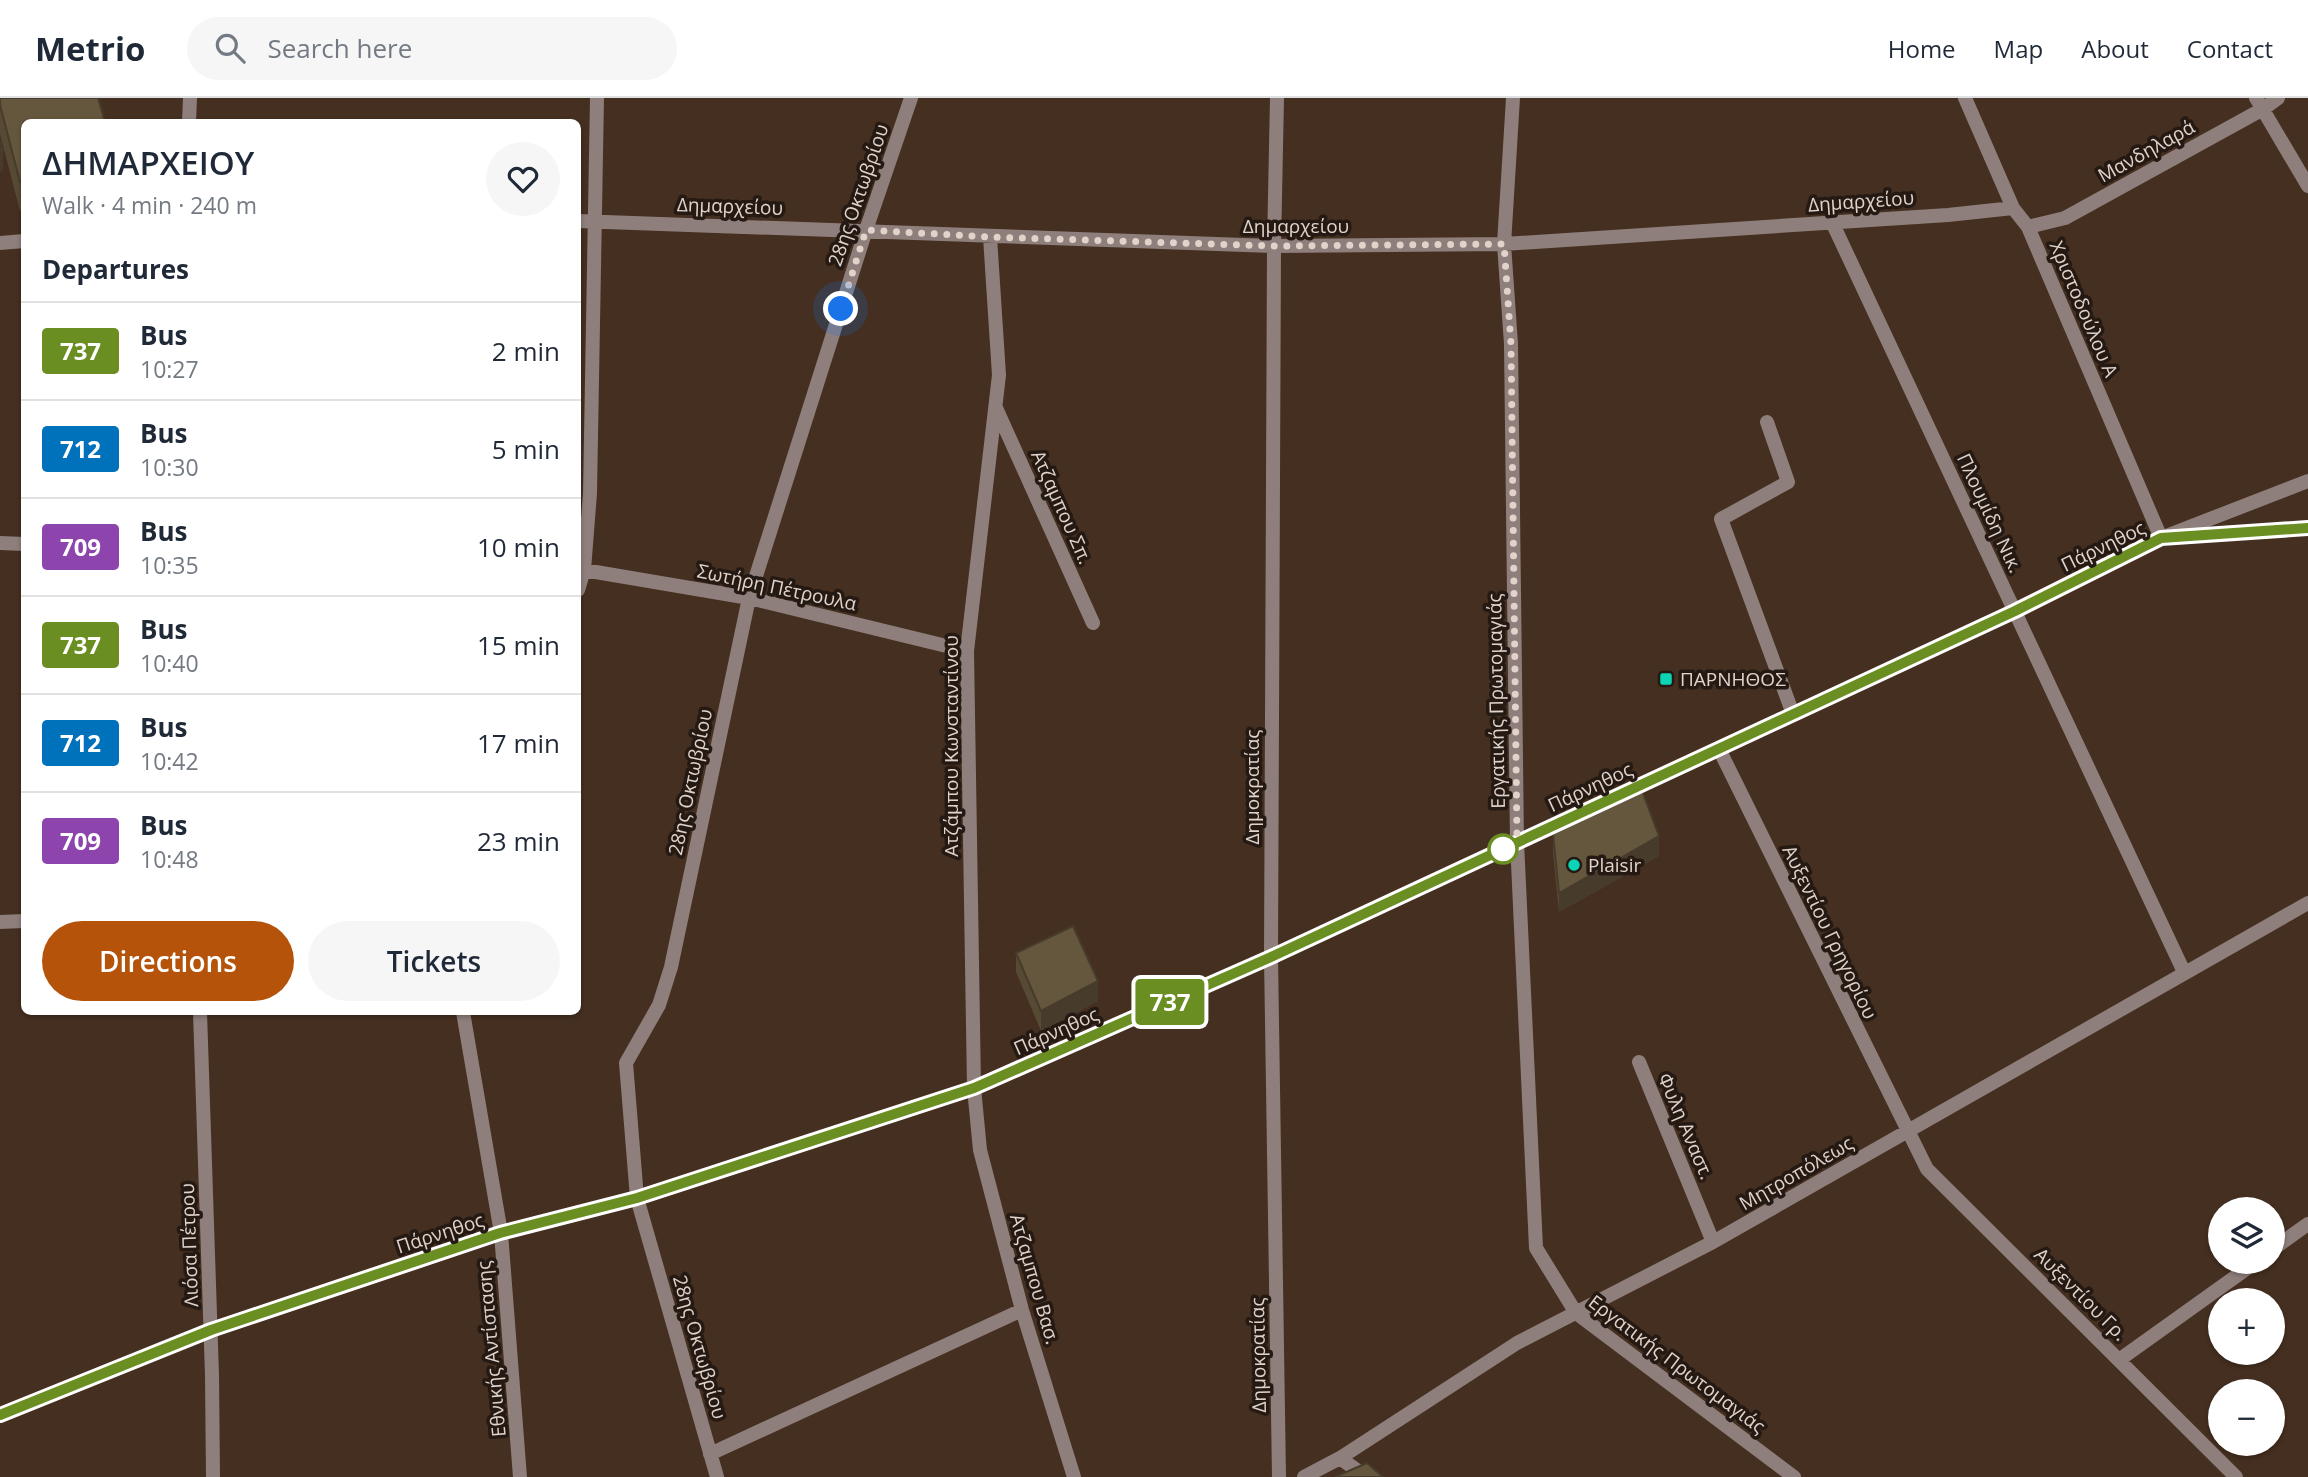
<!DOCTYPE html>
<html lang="en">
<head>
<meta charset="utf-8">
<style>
	:root { --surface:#fff; --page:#f6f6f7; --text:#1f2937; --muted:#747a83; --line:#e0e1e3; --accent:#b45309 }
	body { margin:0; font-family:"Open Sans",sans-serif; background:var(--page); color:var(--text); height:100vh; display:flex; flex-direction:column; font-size:26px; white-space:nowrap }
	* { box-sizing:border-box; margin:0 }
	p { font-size:23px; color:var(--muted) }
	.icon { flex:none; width:38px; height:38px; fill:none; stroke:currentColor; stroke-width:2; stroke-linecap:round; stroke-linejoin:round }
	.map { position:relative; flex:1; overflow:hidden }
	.details { position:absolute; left:21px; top:21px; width:560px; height:896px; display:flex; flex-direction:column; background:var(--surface); border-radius:10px; box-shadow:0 2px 5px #0004 }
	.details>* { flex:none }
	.badge { padding:0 14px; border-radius:5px; font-size:24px; line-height:46px }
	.tools { position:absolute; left:2208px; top:1099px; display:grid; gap:14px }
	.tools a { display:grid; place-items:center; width:77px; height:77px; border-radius:50%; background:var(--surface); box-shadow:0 2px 5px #0004; font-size:35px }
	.you { position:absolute; width:35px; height:35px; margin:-18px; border:5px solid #fff; border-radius:50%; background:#1a73e8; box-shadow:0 0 0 10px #1a73e833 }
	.map>.badge { position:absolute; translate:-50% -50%; box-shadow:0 0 0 4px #fff }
	h2 { padding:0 21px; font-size:26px; line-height:63px }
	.round { display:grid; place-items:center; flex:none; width:74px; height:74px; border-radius:37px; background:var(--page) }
	.summary { display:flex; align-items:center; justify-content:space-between; height:119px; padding:0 21px }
	h1 { font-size:33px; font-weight:600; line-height:52px }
	.primary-button { display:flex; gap:14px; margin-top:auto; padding:14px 21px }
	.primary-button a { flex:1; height:80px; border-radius:42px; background:var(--accent); color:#fff; font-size:28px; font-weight:600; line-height:80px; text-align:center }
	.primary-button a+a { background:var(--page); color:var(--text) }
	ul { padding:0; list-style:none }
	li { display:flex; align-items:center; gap:21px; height:98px; padding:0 21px; border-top:2px solid var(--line) }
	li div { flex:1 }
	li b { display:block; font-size:26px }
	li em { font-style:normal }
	li .badge { min-width:77px; font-weight:700; text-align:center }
	header { display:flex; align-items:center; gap:42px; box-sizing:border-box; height:98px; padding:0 35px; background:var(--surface); border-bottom:2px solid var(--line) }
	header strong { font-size:33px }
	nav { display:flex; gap:38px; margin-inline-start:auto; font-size:24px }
	.search { width:490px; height:63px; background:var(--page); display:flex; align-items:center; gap:18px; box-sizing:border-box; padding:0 24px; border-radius:38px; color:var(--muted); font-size:26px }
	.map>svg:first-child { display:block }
</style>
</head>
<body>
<header>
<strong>Metrio</strong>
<div class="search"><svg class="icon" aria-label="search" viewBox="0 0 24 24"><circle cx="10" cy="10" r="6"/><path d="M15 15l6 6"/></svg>Search here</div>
<nav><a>Home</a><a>Map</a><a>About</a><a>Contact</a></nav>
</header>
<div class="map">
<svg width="2308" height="1379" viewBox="0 0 2308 1379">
	<rect width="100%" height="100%" fill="#452f20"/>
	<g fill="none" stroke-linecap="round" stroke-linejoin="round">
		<!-- lane -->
		<path stroke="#8e7f7c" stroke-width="14" d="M1767,324L1788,384L1721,421L1793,616"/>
		<!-- street -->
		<path stroke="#8e7f7c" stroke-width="14" d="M1277,0L1274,148L1271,859L1279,1379
			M1513,0L1504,146L1511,246L1517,744L1536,1150L1576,1215L1794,1379
			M1965,0L2013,110L2028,129L2161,440
			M2256,0L2308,88
			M189,24L190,0
			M578,123L1274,148L1504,146L1948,117L2013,110
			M1832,124L2184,874
			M2028,129L2065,120L2263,11L2278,0
			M990,139L999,277L967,553L974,990L980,1052L1022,1212L1074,1379
			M0,145L24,143
			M996,310L1093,525
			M2176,439L2308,430
			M0,445L24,446
			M578,471L749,500L967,553
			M578,492L584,472L590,395L597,0
			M1719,651L1927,1071L2236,1379
			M0,824L24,823
			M200,914L212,1277L213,1379
			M463,914L501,1135L520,1379
			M1639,964L1713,1144
			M2273,1151L2308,1126
			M2119,1262L2256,1164
			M0,1317L211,1232L501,1135L637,1100L974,990L1271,859L2015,513L2161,440L2308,383
			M710,1356L1022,1212
			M1340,1360L1366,1379
			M717,1379L637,1100L626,965L659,907L671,869L749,500L866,132L911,0
			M1304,1379L1340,1360L1517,1245L1713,1144L2308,805"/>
	</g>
	<!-- wall -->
	<path fill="#574a35" d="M0,0L24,24V114L20,113L0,36Z
		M1553,736L1659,758L1559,814L1553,756Z
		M1016,855L1098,903L1041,933L1016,874Z"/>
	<!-- shaded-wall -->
	<path fill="#473c2b" d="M3,53V73L0,74V54Z
		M1659,738V758L1559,814V795Z
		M1098,883V903L1041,933V913Z"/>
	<!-- building -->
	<path fill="#65563e" stroke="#473c2b" stroke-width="2" d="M0,0H98L105,24H24V85L20,84L0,7Z
		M0,42L3,53L0,54Z
		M1641,690L1659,738L1559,795L1553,736Z
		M1073,828L1098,883L1041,913L1016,855Z
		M1367,1365L1383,1379H1335Z"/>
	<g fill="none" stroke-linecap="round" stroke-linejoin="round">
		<!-- line casing -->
		<g stroke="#fff" stroke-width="16">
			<path id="line" d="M0,1317L211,1232L500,1135L637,1100L974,990L1271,859L2015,513L2161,440L2308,430"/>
		</g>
		<!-- line -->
		<use href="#line" stroke="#6b8e23" stroke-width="10"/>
		<!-- walk -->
		<path stroke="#e1d2ca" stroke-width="7" stroke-dasharray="0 12.6" d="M841,211L866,132L990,139L1274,148L1504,146L1511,246L1517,744L1503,751"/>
	</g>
	<!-- markers -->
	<g fill="#0bd5b5" stroke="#241a13" stroke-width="2.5">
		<rect x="1659" y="574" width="14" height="14" rx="3.5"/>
		<circle cx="1574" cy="767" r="7"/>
	</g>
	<circle fill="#fff" stroke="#6b8e23" stroke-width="3.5" cx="1503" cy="751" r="14"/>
	<g text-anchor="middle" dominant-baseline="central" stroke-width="7" stroke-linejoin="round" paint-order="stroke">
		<!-- street labels -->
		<g font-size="19" fill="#e1d2ca" stroke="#241a13">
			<text transform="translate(2146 53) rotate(-29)">Μανδηλαρά</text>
			<text transform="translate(858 97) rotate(-71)">28ης Οκτωβρίου</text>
			<text transform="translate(1861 103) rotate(-4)">Δημαρχείου</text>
			<text transform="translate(730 108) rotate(2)">Δημαρχείου</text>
			<text x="1296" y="128">Δημαρχείου</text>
			<text transform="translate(2084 211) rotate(67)">Χριστοδούλου Α</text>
			<text transform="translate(1062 409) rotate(66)">Ατζαμπου Σπ.</text>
			<text transform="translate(1990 415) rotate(65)">Πλουμίδη Νικ.</text>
			<text transform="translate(2103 448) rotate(-26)">Πάρνηθος</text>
			<text transform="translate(777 489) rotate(12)">Σωτήρη Πέτρουλα</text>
			<text transform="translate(1496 603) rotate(-91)">Εργατικής Πρωτομαγιάς</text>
			<text transform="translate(951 648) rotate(-90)">Ατζάμπου Κωνσταντίνου</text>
			<text transform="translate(690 684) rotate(-78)">28ης Οκτωβρίου</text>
			<text transform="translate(1252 689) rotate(-90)">Δημοκρατίας</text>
			<text transform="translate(1590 689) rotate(-25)">Πάρνηθος</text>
			<text transform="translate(1830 834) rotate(64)">Αυξεντίου Γρηγορίου</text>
			<text transform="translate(1056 933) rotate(-24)">Πάρνηθος</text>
			<text transform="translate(1686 1028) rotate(67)">Φυλη Αναστ.</text>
			<text transform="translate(1796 1075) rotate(-30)">Μητροπόλεως</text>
			<text transform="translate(440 1135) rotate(-18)">Πάρνηθος</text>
			<text transform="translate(189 1147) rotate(-92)">Λιόσα Πέτρου</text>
			<text transform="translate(1035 1181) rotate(74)">Ατζαμπου Βασ.</text>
			<text transform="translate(2081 1196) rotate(45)">Αυξεντίου Γρ.</text>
			<text transform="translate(700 1249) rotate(74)">28ης Οκτωβρίου</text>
			<text transform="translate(491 1251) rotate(-95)">Εθνικής Αντίστασης</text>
			<text transform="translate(1258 1257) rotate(-91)">Δημοκρατίας</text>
			<text transform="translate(1677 1266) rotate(37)">Εργατικής Πρωτομαγιάς</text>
		</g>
		<!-- poi labels -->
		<g font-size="19" fill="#e1d2ca" stroke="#241a13" text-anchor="start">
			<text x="1680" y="581">ΠΑΡΝΗΘΟΣ</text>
			<text x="1588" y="767">Plaisir</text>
		</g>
	</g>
</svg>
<div class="tools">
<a><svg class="icon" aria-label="layers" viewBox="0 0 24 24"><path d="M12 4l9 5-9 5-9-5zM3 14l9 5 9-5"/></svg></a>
<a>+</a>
<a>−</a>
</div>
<div class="you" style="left:841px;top:211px"></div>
<b class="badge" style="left:1170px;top:904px;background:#6b8e23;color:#fff">737</b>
<section class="details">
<div class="summary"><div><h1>ΔΗΜΑΡΧΕΙΟΥ</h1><p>Walk · 4 min · 240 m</p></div><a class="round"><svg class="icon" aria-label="heart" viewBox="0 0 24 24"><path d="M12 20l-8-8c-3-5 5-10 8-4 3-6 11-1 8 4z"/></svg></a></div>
<h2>Departures</h2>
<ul>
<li><span class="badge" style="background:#6b8e23;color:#fff">737</span><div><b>Bus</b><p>10:27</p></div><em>2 min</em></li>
<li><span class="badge" style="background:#0072bc;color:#fff">712</span><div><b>Bus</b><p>10:30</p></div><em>5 min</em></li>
<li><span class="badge" style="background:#8e44ad;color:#fff">709</span><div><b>Bus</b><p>10:35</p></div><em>10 min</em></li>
<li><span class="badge" style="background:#6b8e23;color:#fff">737</span><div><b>Bus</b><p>10:40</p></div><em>15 min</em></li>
<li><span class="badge" style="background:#0072bc;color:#fff">712</span><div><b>Bus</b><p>10:42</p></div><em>17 min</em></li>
<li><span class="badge" style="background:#8e44ad;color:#fff">709</span><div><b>Bus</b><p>10:48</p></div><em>23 min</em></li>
</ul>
<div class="primary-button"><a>Directions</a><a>Tickets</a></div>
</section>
</div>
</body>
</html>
